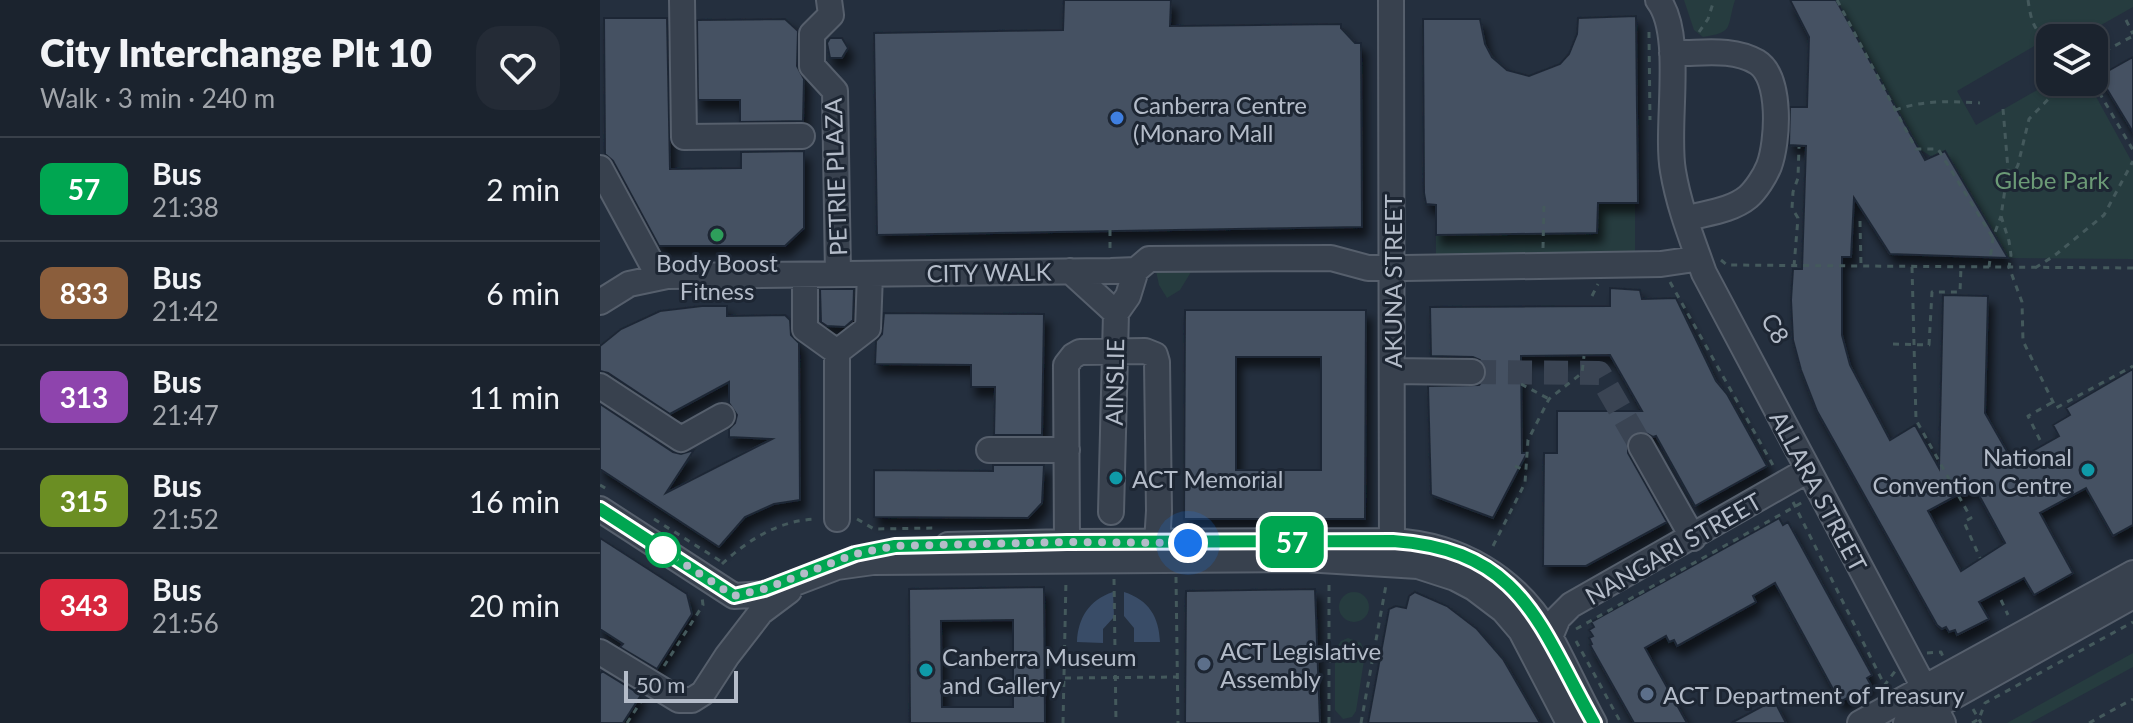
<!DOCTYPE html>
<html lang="en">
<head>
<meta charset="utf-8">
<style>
	:root { --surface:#1b232e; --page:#242b36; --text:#f1f3f6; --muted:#a0a4aa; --line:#39404a }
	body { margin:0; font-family:Lato,sans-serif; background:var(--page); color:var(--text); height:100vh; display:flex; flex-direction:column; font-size:30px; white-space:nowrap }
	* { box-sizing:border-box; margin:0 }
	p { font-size:26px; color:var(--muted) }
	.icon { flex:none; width:44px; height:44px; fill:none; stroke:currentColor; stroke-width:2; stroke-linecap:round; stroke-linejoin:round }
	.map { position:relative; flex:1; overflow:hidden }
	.side { display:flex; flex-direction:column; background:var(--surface); width:600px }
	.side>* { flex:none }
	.badge { padding:0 16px; border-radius:12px; font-size:28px; line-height:52px }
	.tools { position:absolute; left:1436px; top:24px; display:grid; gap:16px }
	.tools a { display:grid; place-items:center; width:72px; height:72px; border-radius:16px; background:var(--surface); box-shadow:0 2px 6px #0004,0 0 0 2px var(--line); font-size:40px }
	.scale { position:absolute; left:24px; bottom:20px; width:114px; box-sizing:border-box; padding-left:8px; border:4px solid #b4bcc9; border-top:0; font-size:22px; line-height:28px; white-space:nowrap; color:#b4bcc9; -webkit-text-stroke:6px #1d2633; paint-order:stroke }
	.you { position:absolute; width:40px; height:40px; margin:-20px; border:6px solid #fff; border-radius:50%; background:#1a73e8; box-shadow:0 0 0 12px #1a73e833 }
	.map>.badge { position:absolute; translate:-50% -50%; box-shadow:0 0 0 4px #fff }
	.round { display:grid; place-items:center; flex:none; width:84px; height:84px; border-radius:24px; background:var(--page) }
	.head { display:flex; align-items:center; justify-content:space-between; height:136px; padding:0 40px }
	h1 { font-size:38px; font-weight:800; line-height:60px }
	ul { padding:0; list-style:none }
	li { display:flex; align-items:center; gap:24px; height:104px; padding:0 40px; border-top:2px solid var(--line) }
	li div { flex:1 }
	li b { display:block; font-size:30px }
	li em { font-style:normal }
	li .badge { min-width:88px; font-weight:700; text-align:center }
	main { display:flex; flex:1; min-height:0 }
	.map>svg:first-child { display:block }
</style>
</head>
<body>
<main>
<section class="side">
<div class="head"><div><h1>City Interchange Plt 10</h1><p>Walk · 3 min · 240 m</p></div><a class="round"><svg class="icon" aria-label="heart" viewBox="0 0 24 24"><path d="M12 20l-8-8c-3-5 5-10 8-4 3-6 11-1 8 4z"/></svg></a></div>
<ul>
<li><span class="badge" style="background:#00a651;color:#fff">57</span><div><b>Bus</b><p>21:38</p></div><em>2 min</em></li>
<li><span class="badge" style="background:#8b5e3c;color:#fff">833</span><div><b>Bus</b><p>21:42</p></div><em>6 min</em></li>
<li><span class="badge" style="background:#8e44ad;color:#fff">313</span><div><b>Bus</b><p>21:47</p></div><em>11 min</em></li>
<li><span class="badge" style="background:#6b8e23;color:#fff">315</span><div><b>Bus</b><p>21:52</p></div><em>16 min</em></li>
<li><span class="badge" style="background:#d7263d;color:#fff">343</span><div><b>Bus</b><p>21:56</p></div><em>20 min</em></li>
</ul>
</section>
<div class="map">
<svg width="1533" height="723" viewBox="0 0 1533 723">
	<defs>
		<filter id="shadow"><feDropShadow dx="5" dy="9" stdDeviation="4" flood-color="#0009"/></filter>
	</defs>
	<rect width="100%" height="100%" fill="#242f3e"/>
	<!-- green -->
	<path fill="#263c3f" d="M1084,0H1135C1126,28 1135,32 1103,37L1094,30Z
		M1236,0H1533V7L1478,38H1450V54L1444,58L1436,45L1357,91L1376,125L1451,82H1488L1533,164V259L1408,258L1345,151L1332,157L1318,148Z
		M939,203H1035V256L836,260V235L939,234Z
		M554,262L590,268L591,272L580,290L567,298L559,285Z
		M739 607a15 15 0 1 1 30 0a15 15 0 1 1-30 0Z
		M748,638L761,643L765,654L756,711L752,717L743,719L735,710V650L741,641Z
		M1533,653V667L1430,723H1407Z"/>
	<!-- water -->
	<path fill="#394c67" d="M513,592L514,617L503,629V643L477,642C478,618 489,600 513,592Z
		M524,592C549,600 559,617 560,642H534V628L524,616Z"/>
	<!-- building -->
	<path fill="#455162" stroke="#1f2835" stroke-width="2" fill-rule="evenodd" filter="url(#shadow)" d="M464,0H571L570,26L741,24V28L755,43H761L762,227L277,235L274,33L463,30Z
		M1190,0H1236L1325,160L1345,151L1408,258L1290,254L1254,198L1251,257H1242V335L1250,365L1290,440L1315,425L1339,468L1343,295L1388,296L1385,413L1413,462L1459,436L1453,425L1470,415L1466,408L1533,369V525L1513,536L1486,488L1440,513L1473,573L1434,595L1424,578L1379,602L1389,619L1357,635L1355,630L1349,632L1346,627L1342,629L1337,625L1217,411L1201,370L1193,340L1191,300L1193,269H1202L1206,146L1189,145L1190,107H1207L1209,37ZM1374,486L1405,543L1361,571L1328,511Z
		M1036,16L1038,203H998L997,233L836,235V205L826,204L824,193L823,19H880L885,44L892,57L907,70L929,76L960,64L969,54L977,34L978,18Z
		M4,18H67L70,169L141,168V152L204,151V228L185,246H59L13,161L5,154Z
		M185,19L198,31L197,66L204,79L203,121L140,122V100H98L97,20Z
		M230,38H242L248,48L242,58H230L227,43Z
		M1533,57V132L1499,76Z
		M1010,288L1040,290L1042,299L1076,298L1116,381L1127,394L1167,466L1095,506L1056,436L1053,437L1042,431L1034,433L1028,439V453L1067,522L986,566H943L944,453H957V411H1042L1010,355L921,356L922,453H927L893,518L831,495L828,386L879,385L884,380L887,371L880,360L873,357L831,356L830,307L1010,306Z
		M220,289H254L253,320L245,327L227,326L221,322Z
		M102,306H127V316L185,315L190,320L191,335L199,343L200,500L174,504L145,517L119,547L0,469V404L73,452L81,454L94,450L66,493L172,439L129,437V429L135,423L137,415L129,403V382L70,414L8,373L0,371V346L21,329L60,311Z
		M585,310H766L765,519H584ZM636,357H721V470H636Z
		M284,313L444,314L442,435H394L395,387H371V365L275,364L276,341L282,334Z
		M393,465H444L442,503L428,518L274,517V470L393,471Z
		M1179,518L1183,525L1188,522L1272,675L1267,678L1271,685L1240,702L1175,583L1153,596L1156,602L1077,646L1074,640L1069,642L1066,636L1045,648L1087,723H1034L990,645L992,644L989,638L993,636L989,630L994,627L991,622Z
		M0,538L87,594L92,614L57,669L20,647L23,644L0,629Z
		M444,587L445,723H310L309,589ZM413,620V707H342L341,621Z
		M715,589L720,723H585L586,591Z
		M815,592L847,606L877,629L903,659L940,723H768L789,609L796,606L806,608L809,596Z
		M2,671L41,695L23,723H0V674Z
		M1174,700L1186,723H1131Z"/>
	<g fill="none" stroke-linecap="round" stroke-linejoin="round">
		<!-- minor-tunnel -->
		<path stroke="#3a4453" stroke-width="24" stroke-dasharray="24 12" stroke-linecap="butt" d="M872,372L999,373L1041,446"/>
		<!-- minor casing -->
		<g stroke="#565f6c" stroke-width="28">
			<path id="minor" d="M82,0L84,137L202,136
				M229,0L231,15L212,34V66L235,91L238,274
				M791,0L792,556
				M1058,0C1085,34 1065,126 1073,171C1079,207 1092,239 1104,273L1343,723
				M1072,53C1100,54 1131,47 1157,62C1182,77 1178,142 1169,166C1165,176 1156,190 1148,197C1131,211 1105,213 1085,219
				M0,168L59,277
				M805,268L1061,264L1088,260
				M470,271L516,313L511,512
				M205,275V329L237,352V519
				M0,302L29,284L67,276L511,271L536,270L549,259L731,258L768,268H779
				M516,313L528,296L536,270
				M237,352L268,328L270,274
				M792,371L872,372
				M0,386L81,439L122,416
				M1041,446L1093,538
				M389,450H467
				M0,509L134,596L166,594L237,567L273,562L705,559L818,566L855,578L874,588L903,610L921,631L969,723
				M348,545L467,542L793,541C859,545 915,577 949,635C965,664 978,694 994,723
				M478,549L467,542L466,365L473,356L480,352L545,351L555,355L557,362L559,511L557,543L547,552
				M950,637L958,618L971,605L1208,470
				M0,652L79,700H92L103,693L127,656L161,612L189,591
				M1260,723L1533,573
				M1306,723L1533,596"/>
		</g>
		<!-- path -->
		<path stroke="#44595c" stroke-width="3" stroke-dasharray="6 6" stroke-linecap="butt" d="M1237,0L1316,149H1338L1393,238
			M1428,0C1431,20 1433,30 1450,43
			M1526,20L1533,34
			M1049,32L1050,120
			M1099,32L1108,19L1114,0
			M1494,57L1533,36
			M1493,82L1533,150
			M1403,109L1408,169L1401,216L1409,241L1411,255L1409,267L1422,302L1423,341L1456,408L1533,366
			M1295,110C1323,100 1351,101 1380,103
			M1406,190L1418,165L1429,119L1465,82
			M1260,221L1261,265
			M510,230V254
			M943,248L944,203
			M1121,260L1127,265L1533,268
			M1194,266L1198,218L1192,208L1193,192L1198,178L1199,147
			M1312,267L1316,420L1371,518L1364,522L1380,558
			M1389,267L1393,238L1401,216
			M1435,268L1454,256L1504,215L1533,161
			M1070,282L1174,467
			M992,296L998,284
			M1293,344L1329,345L1332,292H1360L1361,267
			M921,384L949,399
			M1440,440L1428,416L1453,402
			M915,466L926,471
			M0,485L10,491
			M1193,502L1286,688
			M54,519L122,562
			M257,519L274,529L337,528
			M893,546L925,483L928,440L949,399L982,373L984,356
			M122,564C149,539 180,520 217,519
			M576,577L578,723
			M514,579L516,723
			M1401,600L1408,615
			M976,629L1203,502
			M976,641L1021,723
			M1327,653L1341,652L1343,657
			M64,666L103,605L102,597
			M465,678L577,677
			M1284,686L1296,670
			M1373,709L1381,723
			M27,723L42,700
			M463,723L466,579
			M729,723V580
			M761,723L786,585
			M1372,723L1379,719L1385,703L1533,622
			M1489,723L1533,699"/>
		<!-- minor -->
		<use href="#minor" stroke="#38414e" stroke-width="24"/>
	</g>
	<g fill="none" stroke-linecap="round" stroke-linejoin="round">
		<!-- line casing -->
		<g stroke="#fff" stroke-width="18">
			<path id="line" d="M0,509L134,596L164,589L255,554L295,546L467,542L793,541C923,550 939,626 994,723"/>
		</g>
		<!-- line -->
		<use href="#line" stroke="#00a651" stroke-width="12"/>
		<!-- walk -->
		<path stroke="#b4bcc9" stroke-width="8" stroke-dasharray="0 14.4" d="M63,550L134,596L164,589L255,554L295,546L467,542L588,543"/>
	</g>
	<!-- markers -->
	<circle fill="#3f7fe0" stroke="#1d2633" stroke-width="3" cx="517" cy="118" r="8"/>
	<circle fill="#2e9e5b" stroke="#1d2633" stroke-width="3" cx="117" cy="235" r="8"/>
	<g fill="#0f9aa8" stroke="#1d2633" stroke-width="3">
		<circle cx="1488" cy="470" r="8"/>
		<circle cx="516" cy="478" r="8"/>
		<circle cx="326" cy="670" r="8"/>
	</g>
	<circle fill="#fff" stroke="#00a651" stroke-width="4" cx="63" cy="550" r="16"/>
	<g fill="#5c6f8a" stroke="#1d2633" stroke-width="3">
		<circle cx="604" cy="664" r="8"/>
		<circle cx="1047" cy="694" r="8"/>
	</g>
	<g text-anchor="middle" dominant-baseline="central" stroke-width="6" stroke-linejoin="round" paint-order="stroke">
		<!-- poi labels -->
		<g font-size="24" fill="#b4bcc9" stroke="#1d2633" text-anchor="start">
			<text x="533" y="104">Canberra Centre<tspan x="533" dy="28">(Monaro Mall</tspan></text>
			<text x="117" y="262" text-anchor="middle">Body Boost<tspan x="117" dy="28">Fitness</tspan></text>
			<text x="1472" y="456" text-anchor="end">National<tspan x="1472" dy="28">Convention Centre</tspan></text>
			<text x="532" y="478">ACT Memorial</text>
			<text x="620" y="650">ACT Legislative<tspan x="620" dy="28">Assembly</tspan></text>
			<text x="342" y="656">Canberra Museum<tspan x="342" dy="28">and Gallery</tspan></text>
			<text x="1063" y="694">ACT Department of Treasury</text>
		</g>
		<!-- street labels -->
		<g font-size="24" fill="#b4bcc9" stroke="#1d2633">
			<text transform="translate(235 177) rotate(-92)">PETRIE PLAZA</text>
			<text transform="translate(389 272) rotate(-1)">CITY WALK</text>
			<text transform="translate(792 281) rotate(-90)">AKUNA STREET</text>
			<text transform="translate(1176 328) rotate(60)">C8</text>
			<text transform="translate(514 382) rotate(-89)">AINSLIE</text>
			<text transform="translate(1219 491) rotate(62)">ALLARA STREET</text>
			<text transform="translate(1073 548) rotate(-30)">NANGARI STREET</text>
		</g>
		<!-- park labels -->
		<g font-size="24" fill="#6b9a76" stroke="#1d2633">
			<text x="1452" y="179">Glebe Park</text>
		</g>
	</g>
</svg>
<div class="tools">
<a><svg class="icon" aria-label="layers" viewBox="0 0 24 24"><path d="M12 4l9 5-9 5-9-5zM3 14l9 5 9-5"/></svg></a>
</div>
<div class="scale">50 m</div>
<div class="you" style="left:588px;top:543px"></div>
<b class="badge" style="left:692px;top:542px;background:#00a651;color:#fff">57</b>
</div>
</main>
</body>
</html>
